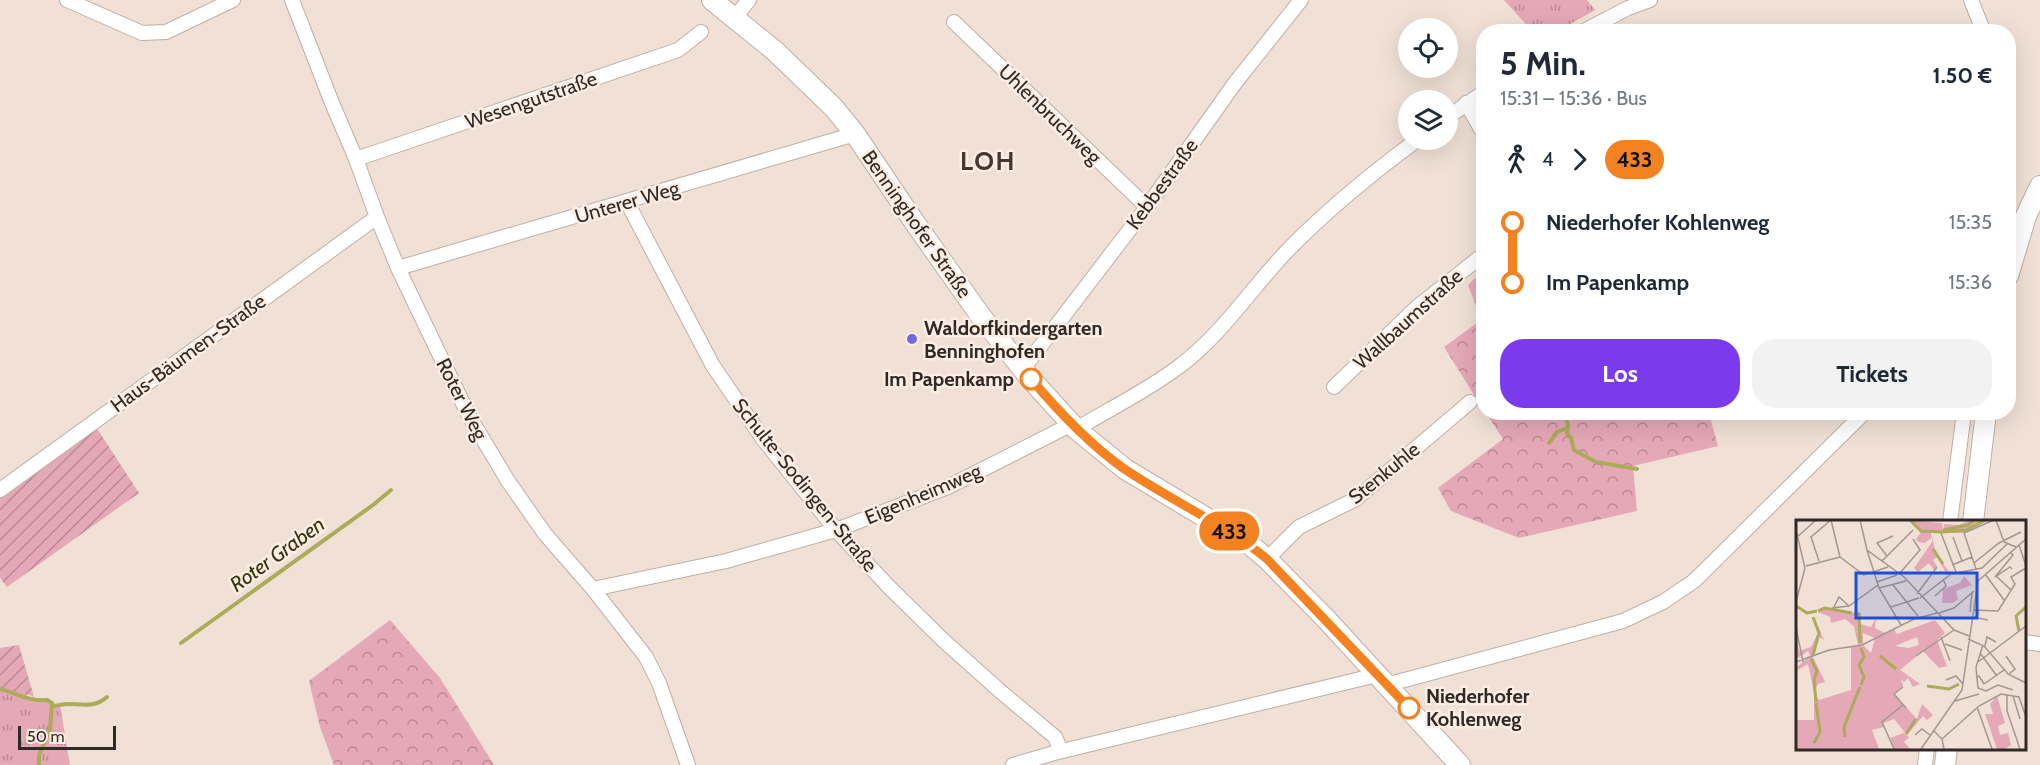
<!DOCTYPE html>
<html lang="de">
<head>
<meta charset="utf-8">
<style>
	:root { --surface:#fff; --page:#f2f2f3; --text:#1f2937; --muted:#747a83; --accent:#7c3aed }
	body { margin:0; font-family:Cabin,sans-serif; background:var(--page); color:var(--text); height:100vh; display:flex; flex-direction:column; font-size:22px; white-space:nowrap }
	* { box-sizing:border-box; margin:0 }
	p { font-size:20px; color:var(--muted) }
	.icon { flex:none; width:33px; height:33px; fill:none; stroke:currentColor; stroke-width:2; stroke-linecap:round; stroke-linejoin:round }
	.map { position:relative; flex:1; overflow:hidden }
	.side { position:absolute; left:1476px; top:24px; width:540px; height:396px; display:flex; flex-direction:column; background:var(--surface); border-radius:24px; box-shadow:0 6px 24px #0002 }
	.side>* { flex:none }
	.badge { padding:0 12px; border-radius:20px; font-size:21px; line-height:39px }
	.buttons { position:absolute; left:1398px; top:18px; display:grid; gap:12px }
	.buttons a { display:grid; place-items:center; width:60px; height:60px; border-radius:50%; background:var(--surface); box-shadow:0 6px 24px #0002; font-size:30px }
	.scale { position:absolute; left:18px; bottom:15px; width:98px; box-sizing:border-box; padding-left:6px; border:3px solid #302a26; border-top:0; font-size:16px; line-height:21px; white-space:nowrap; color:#302a26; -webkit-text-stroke:4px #fdede3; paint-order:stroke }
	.map>.badge { position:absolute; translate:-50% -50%; box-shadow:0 0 0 3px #fff }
	.legs { display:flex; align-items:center; gap:9px; height:66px; padding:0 24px; font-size:20px }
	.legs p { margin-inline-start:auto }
	.summary { display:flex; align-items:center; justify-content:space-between; height:102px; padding:0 24px }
	h1 { font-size:33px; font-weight:800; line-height:45px }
	.cta { display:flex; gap:12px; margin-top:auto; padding:12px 24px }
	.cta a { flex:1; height:69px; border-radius:24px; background:var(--accent); color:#fff; font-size:24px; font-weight:800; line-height:69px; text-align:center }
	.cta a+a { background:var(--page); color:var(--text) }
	ul { padding:0 24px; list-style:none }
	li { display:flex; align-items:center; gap:21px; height:60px; font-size:22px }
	li i { display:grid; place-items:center; width:9px; height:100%; margin:0 8px; background:currentColor }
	li i::after { content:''; width:15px; height:15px; margin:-8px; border:4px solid; border-radius:50%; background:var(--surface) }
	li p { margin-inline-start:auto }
	li:first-child i { background:linear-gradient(#0000 50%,currentColor 0) }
	li:last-child i { background:linear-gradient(currentColor 50%,#0000 0) }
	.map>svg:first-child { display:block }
</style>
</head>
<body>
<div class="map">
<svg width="2040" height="765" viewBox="0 0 2040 765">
	<defs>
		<pattern id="grass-tufts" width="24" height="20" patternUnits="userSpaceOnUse" patternTransform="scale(1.5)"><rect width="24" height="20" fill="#e5a8b7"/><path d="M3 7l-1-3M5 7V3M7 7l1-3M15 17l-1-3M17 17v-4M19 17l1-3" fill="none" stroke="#ba8995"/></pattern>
		<pattern id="forest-crowns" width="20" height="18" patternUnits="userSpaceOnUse" patternTransform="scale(1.5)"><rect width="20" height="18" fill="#e5a8b7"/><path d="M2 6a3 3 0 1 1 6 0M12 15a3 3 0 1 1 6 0" fill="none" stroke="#ba8995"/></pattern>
		<pattern id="garden-furrows" width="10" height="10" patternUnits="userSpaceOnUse" patternTransform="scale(1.5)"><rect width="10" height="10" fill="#e5a8b7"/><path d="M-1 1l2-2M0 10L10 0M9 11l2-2" fill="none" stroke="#ba8995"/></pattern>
	</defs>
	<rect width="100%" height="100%" fill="#f0e0d6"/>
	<!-- grass -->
	<path fill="url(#grass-tufts)" d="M1504,0H1587L1595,10L1558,31H1532Z
		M0,690L60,705L70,765H0Z"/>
	<!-- forest -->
	<path fill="url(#forest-crowns)" d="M1483,270V409L1444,347L1481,320L1468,285Z
		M1486,413H1709L1718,446L1633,466L1637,511L1519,538L1451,511L1438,488L1503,439Z
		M390,620L440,678L494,765H334L320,727L309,681Z"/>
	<!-- garden -->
	<path fill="url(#garden-furrows)" d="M94,424L139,493L7,587L0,578V498L21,483L19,478Z
		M19,645L34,697L30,695L17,694L0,688V648Z"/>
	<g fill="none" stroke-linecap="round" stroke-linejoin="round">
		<!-- stream -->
		<path stroke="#abab59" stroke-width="4" d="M1566,412L1568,426L1567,434L1571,438L1574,450L1596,462L1637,469
			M1549,443L1557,432L1567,428
			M181,643L373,505L391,490
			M0,689C16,693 31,702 47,700L52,703L50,730L39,755V765
			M53,706C58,706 62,704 68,704C82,704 95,708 107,697"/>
		<!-- minor casing -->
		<g stroke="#beb0a6" stroke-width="16">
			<path id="minor" d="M67,0L142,33L166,32L233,0
				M292,0L332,103L356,159L377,217L398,268L469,416L508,481L545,534L593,589L646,657L659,683L688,765
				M1971,0L1981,25
				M735,17L749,0
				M954,22L1147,207
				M1582,32L1628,8L1650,0
				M1466,103L1484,134
				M1448,117L1484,92
				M356,159L678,50L701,32
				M627,202L713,366L763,439L836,530L888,586L943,640L1000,691L1055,737L1061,751
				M398,268L855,134
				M1023,369L1147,207L1235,83L1301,0
				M1334,387L1416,308L1484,254
				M1076,429C1110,409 1146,391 1177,368C1220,337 1250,290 1286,252C1325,212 1372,173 1417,140
				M0,490L377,217
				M1950,522L1964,412
				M1267,559L1299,527L1356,499L1470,402
				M593,589L726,561L836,530L948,487L1072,424
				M2024,642L2040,644
				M1386,685L1623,621L1663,602L1694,581L1865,412
				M1013,765L1054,753L1377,675
				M1925,765L1927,748"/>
		</g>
		<!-- secondary casing -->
		<g stroke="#beb0a6" stroke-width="22">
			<path id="secondary" d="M712,0L775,51L834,108L855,134L915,223L980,315L1029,377L1076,429L1125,469L1248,543L1267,559L1327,620L1460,765
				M2008,276L2026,216L2040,186
				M1973,522L1986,412
				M1945,765L1947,748"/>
		</g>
		<!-- minor -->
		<use href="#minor" stroke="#fff" stroke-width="14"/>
		<!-- secondary -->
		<use href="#secondary" stroke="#fff" stroke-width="20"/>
	</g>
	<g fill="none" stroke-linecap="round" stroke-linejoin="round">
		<!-- line-1 casing -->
		<g stroke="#fff" stroke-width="14">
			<path id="line-1" d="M1031,379C1059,412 1088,443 1123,468C1170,500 1223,523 1267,559L1409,708"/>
		</g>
		<!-- line-1 -->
		<use href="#line-1" stroke="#f58220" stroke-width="9"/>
	</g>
	<!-- markers -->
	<circle fill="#7069e3" stroke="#fdede3" stroke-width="2" cx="912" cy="339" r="6"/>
	<g fill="#fff" stroke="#f58220" stroke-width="3">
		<circle cx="1031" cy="379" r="10"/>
		<circle cx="1409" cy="708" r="10"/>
	</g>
	<g text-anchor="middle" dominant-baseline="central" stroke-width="5" stroke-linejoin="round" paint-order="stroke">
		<!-- street labels -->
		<g font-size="20" fill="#302a26" stroke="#fdede3">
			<text transform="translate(531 100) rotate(-19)">Wesengutstraße</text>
			<text transform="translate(1050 114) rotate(44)">Uhlenbruchweg</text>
			<text transform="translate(1162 184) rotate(-54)">Kebbestraße</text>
			<text transform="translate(627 202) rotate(-16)">Unterer Weg</text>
			<text transform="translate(917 224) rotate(55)">Benninghofer Straße</text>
			<text transform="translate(1408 319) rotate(-42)">Wallbaumstraße</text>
			<text transform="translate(188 353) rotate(-36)">Haus-Bäumen-Straße</text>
			<text transform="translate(462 399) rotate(63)">Roter Weg</text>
			<text transform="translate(1384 473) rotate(-39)">Stenkuhle</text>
			<text transform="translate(805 485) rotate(51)">Schulte-Sodingen-Straße</text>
			<text transform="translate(923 494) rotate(-23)">Eigenheimweg</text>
		</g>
		<!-- poi labels -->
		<g font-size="20" font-weight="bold" fill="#302a26" stroke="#fdede3" text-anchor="start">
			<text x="924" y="328">Waldorfkindergarten<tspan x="924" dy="23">Benninghofen</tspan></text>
		</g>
		<!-- stop labels -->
		<g font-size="20" font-weight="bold" fill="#302a26" stroke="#fdede3" text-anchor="end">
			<text x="1014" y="379">Im Papenkamp</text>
			<text x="1426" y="696" text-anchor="start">Niederhofer<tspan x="1426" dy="23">Kohlenweg</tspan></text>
		</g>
		<!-- water labels -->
		<g font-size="21" font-style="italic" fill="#363612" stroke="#fdede3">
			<text transform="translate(277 554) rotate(-36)">Roter Graben</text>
		</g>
		<!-- district labels -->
		<g font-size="26" font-weight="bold" letter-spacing="1.5" fill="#443830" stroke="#fdede3">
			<text x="988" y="161">LOH</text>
		</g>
	</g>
	<!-- overview -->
	<g transform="translate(1796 520)">
		<rect width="230" height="230" fill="#f0e0d6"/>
		<path d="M136,17L140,34L154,53L151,55L141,37L137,40L141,46L138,50L133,43L122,52L118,48L136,22ZM30,89L63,94L65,104L75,107L80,98L79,108L89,113L79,118L67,113V124L62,125L58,106L49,99L35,103L34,97L22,92ZM18,97L28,120L21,116L17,137L29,162L22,164L18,172L12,144L0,151V148L14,136L12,131L0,139V110L3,131L15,127L22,113ZM201,176L209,203L202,206L204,215L212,213L215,225L209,229H201L189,194H197L194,184ZM108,213L113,217L108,222L114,229H98L94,218Z" fill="#e5a8b7"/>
		<path d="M174,0H191L167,13H147L148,4L163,5ZM168,56L176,65L160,71L162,79L157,83H146L147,69L164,63ZM139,100L149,113L141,120L151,146L143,148L127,131L104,150L124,164L117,167L112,158L108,162L105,159L107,166L98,174L121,199L126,184L137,195L131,200L127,196L111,215L98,199L87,203L88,207L76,210L83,229H0V200H18V172L23,180L55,170V127L67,125L75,133L79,118L98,109L101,114ZM121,117L123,125L113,128L99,126Z" fill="#e5a8b7" fill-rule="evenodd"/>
		<path d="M114,0L146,3L147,13L134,11L136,17L129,23L122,22L120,19L126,11Z" fill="#e5a8b7"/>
		<path fill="none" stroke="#abab59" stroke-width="3" d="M114,0L125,11L147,12L170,10L190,0M147,10L172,5L178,0M137,29L147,44M0,86L11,93L21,91M22,91L29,88L56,93M58,93L63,94L64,123M223,111L220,96L230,87M65,128L68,137L63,145L68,157L65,165M17,135L23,113L17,97M84,136L100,149M15,139L21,151L18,160L20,182M131,166L153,169L163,164M110,214L120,199M49,217L48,207L64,167M18,223L24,212L20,183"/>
		<path fill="none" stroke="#a39790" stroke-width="1.5" d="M35,0L44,37M64,0L71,30L108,57L158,110L173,116M200,0L208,22L220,27M0,10L9,48L0,82M145,13L160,52M157,17L166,41M0,18L20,0M223,25L230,46M71,30L83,68L105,105M91,36L81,23L97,16M44,37L68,55L92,47M23,41L15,17L35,0M86,41L117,10M178,43L203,23L225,12M156,45L176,37M10,46L44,37M180,49L168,13L198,0M103,54L124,30L117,19M189,54L208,80M200,56L215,70M199,57L217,35L214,32M199,57L214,47L216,49M81,62L101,55M97,65L122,96M83,68L110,61M121,74L141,47M139,76L150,66L147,59M124,78L155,54L186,48L211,24M95,87L123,78M36,88L53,86L82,65M37,89L43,77L53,86M177,90L202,91L219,64L215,57L230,48M182,91L181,98L192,100M174,92L176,73M143,93L158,88L178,71M0,107L7,142M145,117L154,141M172,119L188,126L212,154L230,163M149,124L166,130M187,125L180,147L182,168L190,171L202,165L217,170M189,126L191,117L200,122M184,133L201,156M120,136L158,110M210,136L219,149L213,154M0,142L33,130L66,125L118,99L141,93M182,142L230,106M180,158L183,156L188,164L208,150M150,160L160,156L167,164M107,167L98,174L110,188M211,175V191L224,229M217,176L224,199M159,181L183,174M181,187L196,229M138,211L146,219L148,229M119,215L126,209L134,215M146,219L183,186L205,174L223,177L230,197M98,229L86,202L107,185M125,229L166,170L182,61L230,19"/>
		<path fill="#1d4ed8" fill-opacity="0.15" stroke="#1d4ed8" stroke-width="3" d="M60,53H181V98H60Z"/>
		<rect width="230" height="230" fill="none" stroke="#302a26" stroke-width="3"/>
	</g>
</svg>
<div class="buttons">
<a><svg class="icon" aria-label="locate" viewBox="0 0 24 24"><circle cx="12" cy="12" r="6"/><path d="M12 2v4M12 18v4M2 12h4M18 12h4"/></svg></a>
<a><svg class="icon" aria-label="layers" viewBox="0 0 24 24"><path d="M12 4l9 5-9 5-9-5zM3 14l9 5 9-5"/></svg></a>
</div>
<div class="scale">50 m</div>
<b class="badge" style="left:1229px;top:531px;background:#f58220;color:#111">433</b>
<section class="side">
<div class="summary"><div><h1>5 Min.</h1><p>15:31 – 15:36 · Bus</p></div><b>1.50 €</b></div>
<div class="legs"><svg class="icon" aria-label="walk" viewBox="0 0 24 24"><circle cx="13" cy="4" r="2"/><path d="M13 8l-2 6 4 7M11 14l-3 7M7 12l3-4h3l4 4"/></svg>4<svg class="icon" aria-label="forward" viewBox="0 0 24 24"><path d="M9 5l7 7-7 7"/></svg><b class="badge" style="background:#f58220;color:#111">433</b></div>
<ul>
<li><i style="color:#f58220"></i><b>Niederhofer Kohlenweg</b><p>15:35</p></li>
<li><i style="color:#f58220"></i><b>Im Papenkamp</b><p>15:36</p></li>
</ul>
<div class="cta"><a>Los</a><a>Tickets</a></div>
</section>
</div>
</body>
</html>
